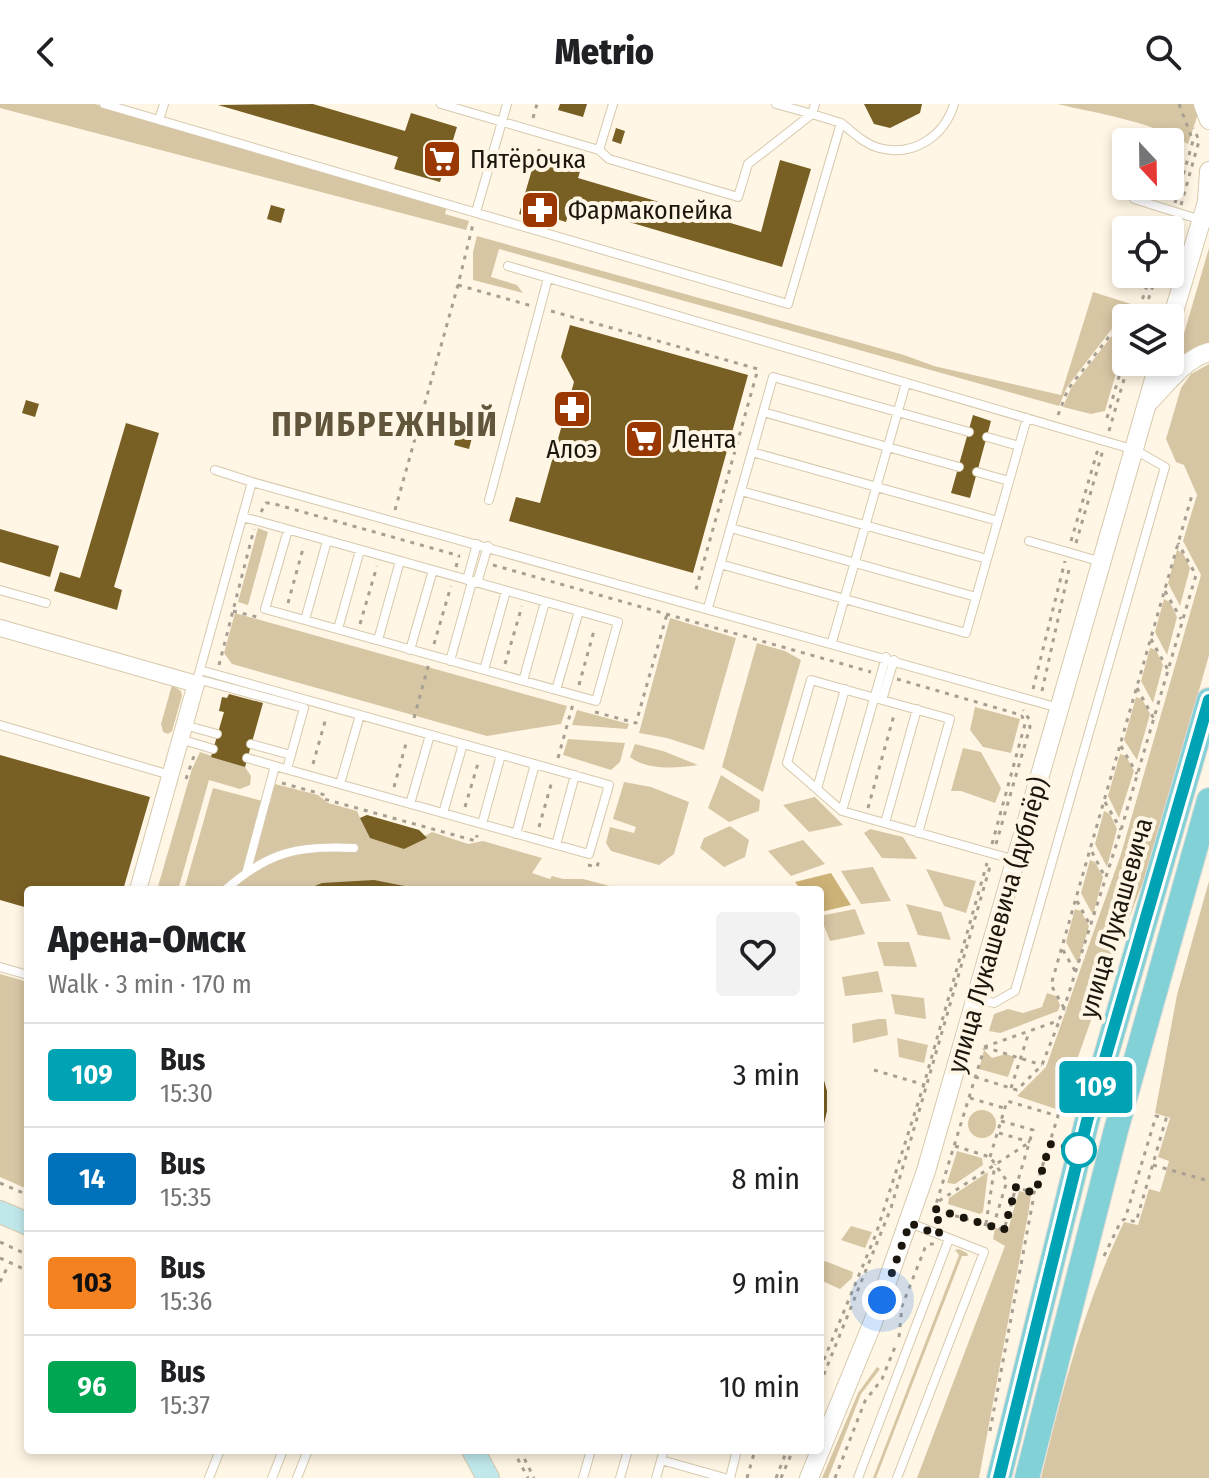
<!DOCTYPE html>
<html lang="en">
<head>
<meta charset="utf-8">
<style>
	:root { --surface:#fff; --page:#f2f2f2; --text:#202124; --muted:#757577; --line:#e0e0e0 }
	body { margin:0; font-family:"Fira Sans Condensed",sans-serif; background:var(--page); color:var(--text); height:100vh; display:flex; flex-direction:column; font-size:30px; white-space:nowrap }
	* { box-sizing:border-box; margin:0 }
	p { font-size:26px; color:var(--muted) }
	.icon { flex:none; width:44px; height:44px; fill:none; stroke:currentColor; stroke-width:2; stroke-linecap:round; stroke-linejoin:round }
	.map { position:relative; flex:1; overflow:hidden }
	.drawer { position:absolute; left:24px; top:782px; width:800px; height:568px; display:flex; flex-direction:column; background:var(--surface); border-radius:8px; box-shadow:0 4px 12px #0003 }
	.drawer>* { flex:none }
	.badge { padding:0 16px; border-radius:6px; font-size:28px; line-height:52px }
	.needle { width:52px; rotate:158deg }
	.buttons { position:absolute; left:1112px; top:24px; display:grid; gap:16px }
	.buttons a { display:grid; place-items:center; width:72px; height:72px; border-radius:8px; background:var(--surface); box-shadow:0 4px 12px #0003; font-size:40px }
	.you { position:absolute; width:40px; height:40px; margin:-20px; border:6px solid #fff; border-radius:50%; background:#1a73e8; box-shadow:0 0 0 12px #1a73e833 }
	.map>.badge { position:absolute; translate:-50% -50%; box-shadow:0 0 0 4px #fff }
	.round { display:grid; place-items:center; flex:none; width:84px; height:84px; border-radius:8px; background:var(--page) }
	.overview { display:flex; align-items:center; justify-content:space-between; height:136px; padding:0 24px }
	h1 { font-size:38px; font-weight:800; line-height:60px }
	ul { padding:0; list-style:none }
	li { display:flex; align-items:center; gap:24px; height:104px; padding:0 24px; border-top:2px solid var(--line) }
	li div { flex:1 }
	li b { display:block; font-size:30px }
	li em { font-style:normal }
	li .badge { min-width:88px; font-weight:700; text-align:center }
	header { display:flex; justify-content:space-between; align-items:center; height:104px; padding:0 24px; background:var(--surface); font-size:36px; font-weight:800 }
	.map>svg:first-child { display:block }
</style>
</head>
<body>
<header><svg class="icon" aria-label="back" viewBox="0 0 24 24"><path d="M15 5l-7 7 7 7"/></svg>Metrio<svg class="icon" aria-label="search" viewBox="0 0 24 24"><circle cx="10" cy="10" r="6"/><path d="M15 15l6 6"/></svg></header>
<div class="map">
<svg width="1209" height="1374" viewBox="0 0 1209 1374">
	<rect width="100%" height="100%" fill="#fff6e5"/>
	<!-- green -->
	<path fill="#d7c6a4" d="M0,0H95L447,103L445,110L469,117L466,126L0,4Z
		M1057,0H1195L1199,7L1188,40C1150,17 1100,10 1057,0Z
		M477,132L904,251L934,262L1061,291L1093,188L1131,200L1067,283L1059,302L499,145L491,173L517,181L523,189L473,176V148Z
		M1209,144V239L1186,249L1176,257Z
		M1126,214V235L1105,307L1091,310L1063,303L1071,284Z
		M1209,260V551L1149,763L1113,855L1059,1006L1017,992L1046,963L1121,750L1201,471L1183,437L1197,391L1184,361L1176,358L1166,335L1181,284L1191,270Z
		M258,424L268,428L248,501L238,498Z
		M1177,446L1183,449L1190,464L1180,502L1168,479Z
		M1164,495L1170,498L1177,513L1167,551L1155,528Z
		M235,509L567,602L561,620L487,632L232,560L224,549Z
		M670,514L736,534L704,646L667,634L639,629Z
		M757,539L785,547L801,556L763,688L722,663Z
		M1150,544L1156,546L1163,561L1153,599L1141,577Z
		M172,581L181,587L182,592L172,627L168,630L163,628L161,620Z
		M1136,593L1142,595L1150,610L1137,656L1124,636Z
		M975,603L1020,615L1011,649L983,643L970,626Z
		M577,606L629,620L627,625L572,621Z
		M568,635L625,639L620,658L611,666L563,651Z
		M635,640L663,647L698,661C677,664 648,667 630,653Z
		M963,644L981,648L1001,684L995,699L961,687H951Z
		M200,648L245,663L251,672L250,681L240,685L209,676L178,786H157L192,665Z
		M1120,650L1126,652L1134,667L1119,714L1108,692Z
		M721,671L760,696L759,707L729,718L708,704Z
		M624,678L651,683L689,698L674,750L659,761L611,747L606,739L610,723L634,729L636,723L613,715Z
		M275,680L318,691L328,699L357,707L360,714L367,711L419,726L425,732L432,728L468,740L483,737L542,754L532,769L550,775L552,772L563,775H583L625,786H184L213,684L270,699Z
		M815,693L843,721L809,728L783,701Z
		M1104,707L1110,710L1117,725L1107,763L1095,740Z
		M730,722L749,736L745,753L724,763L700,744L704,734Z
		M870,725L903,733L917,755L882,754L864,729Z
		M803,736L825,760L791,772L768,747Z
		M1090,756L1095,758L1103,773L1093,811L1081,789Z
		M873,763L891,797L861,800L841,767Z
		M926,765L976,777L966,809L944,802Z
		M1209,777V1374H1041C1062,1287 1085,1199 1124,1118L1138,1121L1149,1085L1160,1088L1169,1057L1158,1053L1170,1014L1155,1009L1177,891Z
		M906,800L941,808L951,836L918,831Z
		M855,805L865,830L830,837L820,812Z
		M1075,805L1081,807L1089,822L1078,860L1066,838Z
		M877,838H909L917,863L884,862Z
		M878,867L883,888L845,892L842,873Z
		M0,870L28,878V1082L25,1084L0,1073Z
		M1047,889L1056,892L1060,901L1058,907L1000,929L989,927L994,910L1008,905L1023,909L1042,903Z
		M891,890L924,894L926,915L895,910Z
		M878,915H886L888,931L853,939L852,920Z
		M897,934L928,941L924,959L899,953Z
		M984,946L992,954L1006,950L1015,953L1008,973L979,965Z
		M968 1020a14 14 0 1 1 28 0a14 14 0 1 1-28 0Z
		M957,1047L982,1054L983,1061L955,1080L947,1079Z
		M988,1068L983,1108L980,1110L948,1100L949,1094Z
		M1019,1087L1031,1090L1029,1105L979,1374H917L1005,1142L993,1135L995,1124L1008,1126Z
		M851,1122L872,1128L865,1144L841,1136Z
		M959,1145L967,1149L968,1152H962L876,1374H873L959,1151L955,1146Z
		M825,1157L853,1168L852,1174L840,1185L820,1176V1163Z
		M877,1263L880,1265L861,1290L828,1374H822L858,1289Z"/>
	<!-- forest -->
	<path fill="#cdb277" d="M831,769L851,801L820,808V786H801L795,778Z"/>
	<!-- building -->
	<path fill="#785f24" d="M313,0L405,27L411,9L457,23L440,78L394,65L398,53L218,1Z
		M560,0H587L583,13L558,6Z
		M864,0H922L920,9L890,24L874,20Z
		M616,24L625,27L621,40L612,37Z
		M538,45L583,58L578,74L761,128L780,56L811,65L782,163L571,101L566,118L550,113L548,118L519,110Z
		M271,101L285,105L281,119L267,115Z
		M570,221L748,271L693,469L509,417L516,393L540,399L574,278L561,253Z
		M26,296L39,300L35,313L22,309Z
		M973,311L991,317L970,394L951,389Z
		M126,319L159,329L114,483L122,486L117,506L54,487L60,468L80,474Z
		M458,326L473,330L469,345L454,341Z
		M0,425L59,442L50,473L0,458Z
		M229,590L263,599L245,663L211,653L224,608L219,607L222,593L227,594Z
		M0,651L150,693L123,786H28V804L0,796Z
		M367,711L419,726L427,734L404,745L370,734L360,714Z
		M374,776L425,786H305L322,779Z
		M820,962L827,987V1007L821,1032Z"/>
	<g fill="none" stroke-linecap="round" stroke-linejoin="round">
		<!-- service casing -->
		<g stroke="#d7c9ac" stroke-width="10">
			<path id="service" d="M104,0L788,200L841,19L812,10L748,60L738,93L609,55L599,46L441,0
				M776,0L812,10L815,0
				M159,16L164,0
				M841,19C853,28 864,40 879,44C913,53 944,33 954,0
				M599,46L613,0
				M1134,95L1201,116
				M476,108L507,0
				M508,162L1135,346L1165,363L1015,887L994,899L977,895
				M763,308L959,363
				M987,333L1019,342
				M752,348L998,417
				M215,366L252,378
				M977,368L1009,377
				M741,387L987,455
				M489,396L548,174
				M242,413L258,417L618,518L596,597L265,505L288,426
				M731,424L976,493
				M1029,437L1102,458
				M720,460L966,529L1027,314
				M467,476L477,440
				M477,479L488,442
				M0,486L46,499
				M708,504L773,273L969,328
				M305,516L327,437
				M338,525L360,446
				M378,536L400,457
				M832,538L906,279
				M410,546L433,466
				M450,557L472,478
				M200,566L609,681L589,750L275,662L247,766
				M484,566L506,487
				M197,575L304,604L287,665
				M523,577L545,498
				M196,580L252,378L1059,604
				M556,586L579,507
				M882,596L894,556
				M0,621L170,671
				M184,621L217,630
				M180,635L213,645
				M251,640L291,651
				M247,654L275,662
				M340,680L360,611
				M817,685L845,585
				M410,700L430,631
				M842,707L886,553
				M443,709L463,640
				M885,719L917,605
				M482,720L501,651
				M918,729L950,615L811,576L787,659L842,707L994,750L1016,756
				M516,730L535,660
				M556,741L575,671
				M225,786C268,748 298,741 354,744
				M0,863L28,871
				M661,1356L725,1374
				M209,1374L220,1346
				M272,1374L283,1346
				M297,1374L308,1346
				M583,1374L591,1346
				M620,1374L628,1346
				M656,1374L664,1346
				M730,1374L737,1346
				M858,1374L949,1135
				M897,1374L984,1148L910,1119"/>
		</g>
		<!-- minor casing -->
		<g stroke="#d7c9ac" stroke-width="18">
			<path id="minor" d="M0,524L196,580L138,786"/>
		</g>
		<!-- tertiary casing -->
		<g stroke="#d7c9ac" stroke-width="20">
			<path id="tertiary" d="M1203,0L1209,16
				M1207,97L1209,67
				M1170,221L1209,91
				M1149,298C1167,280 1184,255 1209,248
				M809,1374L873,1218L926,1067L1159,258"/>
		</g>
		<!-- secondary casing -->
		<g stroke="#d7c9ac" stroke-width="24">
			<path id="secondary" d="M0,1108L28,1120
				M473,1346L488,1374"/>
		</g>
		<!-- primary casing -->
		<g stroke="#dbdad8" stroke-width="26">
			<path id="primary" d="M999,1374L1087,1017L1209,596
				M1027,1374L1116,1026L1209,696"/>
		</g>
		<!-- path -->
		<path stroke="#a7a092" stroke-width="3" stroke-dasharray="4 6" stroke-linecap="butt" d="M533,14L537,0
			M1175,99L1193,37L1179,0
			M1181,101L1199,37L1194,24
			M1168,126L1170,116
			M1170,137L1175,119
			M458,181L532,202
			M551,207L758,265L695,489
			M1136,214L1151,170
			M1142,214L1157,170
			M1058,311L1068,285L1130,206L1139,201
			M1107,314L1126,248
			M1109,327L1129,258
			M395,406L458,181L473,120
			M261,408L266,399H271L460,452
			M1071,437L1098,345
			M1076,439L1103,346
			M493,461L871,568
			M456,463L459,452
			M1165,487L1181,515
			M288,499L304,441
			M233,507L257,513
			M360,520L377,462
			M1151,535L1168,566
			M434,540L451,482
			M505,560L522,502
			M219,561L254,425
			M897,575L1021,611
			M579,581L595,523
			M1137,584L1154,615
			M1033,585L1065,457
			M1042,587L1070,461
			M595,608L636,619L667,510
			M414,614L429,559
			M1121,642L1137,670
			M558,654L573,600
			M313,660L326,614
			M186,675L194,652
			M282,679L325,691L324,695L476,737L477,731
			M394,683L407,636
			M1105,698L1121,726
			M465,703L479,656
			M868,704L894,611
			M539,723L552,677
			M992,740L1025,620L1022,612L1026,606
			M996,740L1030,623L1029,615L1023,606
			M1092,748L1105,773
			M588,761L597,763L599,756
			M1077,797L1090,821
			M1063,846L1075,867
			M1064,904L1051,881L1192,391
			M984,943L1052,919L1060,914L1064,904L1121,726L1196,471L1178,439
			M984,943L1042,961
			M874,966L925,981
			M975,973L1017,986L1042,961L1060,915
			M1011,984L1029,928
			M970,994L1004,1004
			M999,1029L1030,1038
			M955,1042L990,1053L1007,1077L993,1123L1004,1126L1016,1083
			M990,1053L1007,997L1058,1012L1034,1089L1016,1083L1033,1026L1001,1017
			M1153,1061L1209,1077
			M0,1079L28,1091
			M939,1097L1030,1038
			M936,1106L993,1123
			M937,1117L933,1110L984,945
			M986,1120L995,1060
			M0,1138L28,1151
			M1104,1152L1121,1117L1125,1115L1156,1012L1166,1015L1136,1118L1125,1115
			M0,1154L28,1167
			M0,1178L9,1160
			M899,1233L902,1202L925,1144L929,1140H934
			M820,1265L876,1130L924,980L987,759
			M820,1280L891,1104L991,759
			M990,1327L1034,1091
			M513,1346L528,1374
			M520,1346L534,1374
			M747,1374L755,1346
			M776,1374L787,1346
			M781,1374L793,1346
			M835,1374L865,1297L882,1275L895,1243"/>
		<!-- service -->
		<use href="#service" stroke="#fff" stroke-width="8"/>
		<!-- minor -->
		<use href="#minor" stroke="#fff" stroke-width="16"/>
		<!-- tertiary -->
		<use href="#tertiary" stroke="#fff" stroke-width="18"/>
		<!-- secondary -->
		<use href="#secondary" stroke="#c0e8eb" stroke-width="22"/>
		<!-- primary -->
		<use href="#primary" stroke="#82d1d6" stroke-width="24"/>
	</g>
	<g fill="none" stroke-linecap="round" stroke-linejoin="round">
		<!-- line casing -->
		<g stroke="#fff" stroke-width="18">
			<path id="line" d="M999,1374L1087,1017L1209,596"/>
		</g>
		<!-- line -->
		<use href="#line" stroke="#00a3b4" stroke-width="12"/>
		<!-- walk -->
		<path stroke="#1c170d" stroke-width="8" stroke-dasharray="0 14.4" d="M882,1196L910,1119L938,1131L942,1121L933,1110L935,1105L1004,1126L1016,1083L1034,1089L1036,1087L1050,1040L1079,1046"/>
	</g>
	<!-- icons -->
	<defs>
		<g id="supermarket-square" transform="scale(2)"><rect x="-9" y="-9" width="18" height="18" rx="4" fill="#9b3701" stroke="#fff6e5"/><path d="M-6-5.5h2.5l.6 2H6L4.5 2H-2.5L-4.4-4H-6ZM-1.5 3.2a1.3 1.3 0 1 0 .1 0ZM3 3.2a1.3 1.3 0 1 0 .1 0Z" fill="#fff"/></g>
		<g id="pharmacy-square" transform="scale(2)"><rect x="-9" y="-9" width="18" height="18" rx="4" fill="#9b3701" stroke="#fff6e5"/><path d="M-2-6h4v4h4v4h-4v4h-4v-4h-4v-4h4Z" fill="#fff"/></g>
	</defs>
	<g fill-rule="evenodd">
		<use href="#supermarket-square" x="442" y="55"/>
		<use href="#pharmacy-square" x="540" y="106"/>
		<use href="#pharmacy-square" x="572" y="305"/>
		<use href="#supermarket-square" x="644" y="335"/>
	</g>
	<!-- markers -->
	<circle fill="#fff" stroke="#00a3b4" stroke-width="4" cx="1079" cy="1046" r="16"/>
	<g text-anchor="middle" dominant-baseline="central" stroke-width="8" stroke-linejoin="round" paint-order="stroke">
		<!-- poi labels -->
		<g font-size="26" fill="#1c170d" stroke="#fff6e5" text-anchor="start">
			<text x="470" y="55">Пятёрочка</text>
			<text x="568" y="106">Фармакопейка</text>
			<text x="672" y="335">Лента</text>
			<text x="572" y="345" text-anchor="middle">Алоэ</text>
		</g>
		<!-- street labels -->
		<g font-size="26" fill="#1c170d" stroke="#fff6e5">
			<text transform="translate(1116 814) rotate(-74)">улица Лукашевича</text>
			<text transform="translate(998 821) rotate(-74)">улица Лукашевича (дублёр)</text>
		</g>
		<!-- district labels -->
		<g font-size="34" font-weight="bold" letter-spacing="2" fill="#61553b" stroke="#fff6e5">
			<text x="385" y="320">ПРИБРЕЖНЫЙ</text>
		</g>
	</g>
</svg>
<div class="buttons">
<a><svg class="needle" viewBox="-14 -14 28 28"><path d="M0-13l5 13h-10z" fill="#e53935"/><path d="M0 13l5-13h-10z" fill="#757577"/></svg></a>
<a><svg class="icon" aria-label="locate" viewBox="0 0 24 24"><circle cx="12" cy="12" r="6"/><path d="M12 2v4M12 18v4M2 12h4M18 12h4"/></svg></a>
<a><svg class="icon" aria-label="layers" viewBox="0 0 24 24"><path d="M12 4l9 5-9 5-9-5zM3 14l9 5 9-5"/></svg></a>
</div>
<div class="you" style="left:882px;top:1196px"></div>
<b class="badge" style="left:1096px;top:983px;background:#00a3b4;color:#fff">109</b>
<section class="drawer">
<div class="overview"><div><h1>Арена-Омск</h1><p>Walk · 3 min · 170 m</p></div><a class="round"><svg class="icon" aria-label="heart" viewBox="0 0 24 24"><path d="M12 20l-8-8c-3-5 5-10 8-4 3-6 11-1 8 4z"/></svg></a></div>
<ul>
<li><span class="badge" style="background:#00a3b4;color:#fff">109</span><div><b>Bus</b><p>15:30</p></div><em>3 min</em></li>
<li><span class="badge" style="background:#0072bc;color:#fff">14</span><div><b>Bus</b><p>15:35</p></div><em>8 min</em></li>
<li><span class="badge" style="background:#f58220;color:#111">103</span><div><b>Bus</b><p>15:36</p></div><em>9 min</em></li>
<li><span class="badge" style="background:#00a651;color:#fff">96</span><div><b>Bus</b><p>15:37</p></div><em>10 min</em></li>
</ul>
</section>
</div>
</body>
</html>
